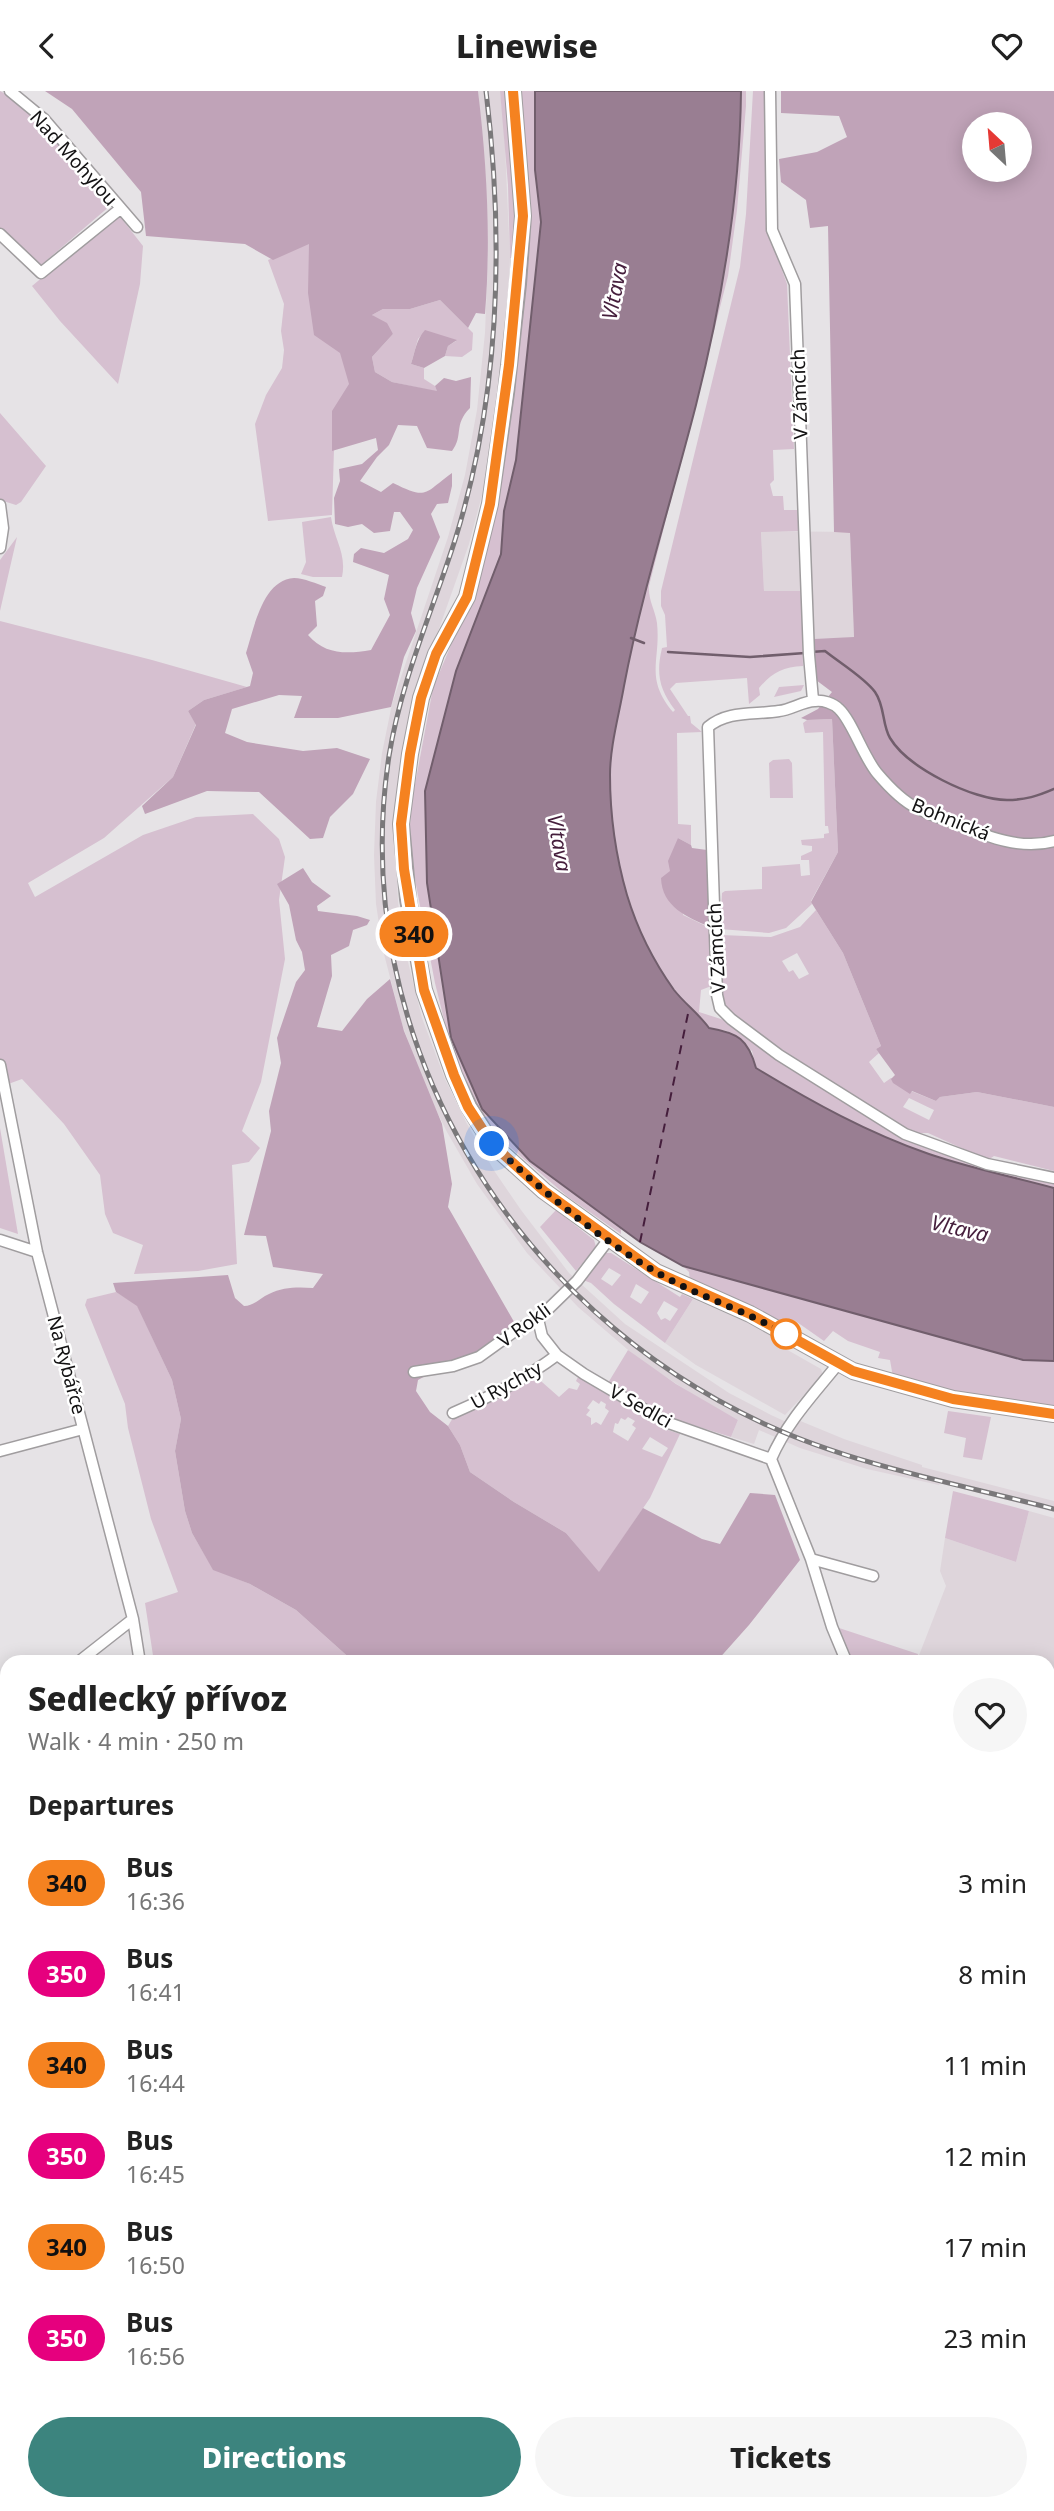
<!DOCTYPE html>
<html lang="en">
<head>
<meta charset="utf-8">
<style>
	:root { --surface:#fff; --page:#f6f6f6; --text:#222; --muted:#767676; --accent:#3c847e }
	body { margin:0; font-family:"Noto Sans",sans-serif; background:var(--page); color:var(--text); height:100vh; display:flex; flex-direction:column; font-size:26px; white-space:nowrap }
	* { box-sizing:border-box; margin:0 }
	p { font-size:23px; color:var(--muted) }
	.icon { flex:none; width:38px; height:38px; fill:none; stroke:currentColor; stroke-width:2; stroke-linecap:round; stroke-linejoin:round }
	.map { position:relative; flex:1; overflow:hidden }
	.panel { position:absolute; left:0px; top:1564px; width:1055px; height:856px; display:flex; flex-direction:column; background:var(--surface); border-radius:21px 21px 0 0; box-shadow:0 4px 18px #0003 }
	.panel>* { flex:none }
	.badge { padding:0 14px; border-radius:23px; font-size:24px; line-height:46px }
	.needle { width:46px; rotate:334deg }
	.tools { position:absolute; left:962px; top:21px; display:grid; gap:14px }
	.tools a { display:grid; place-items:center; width:70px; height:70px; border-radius:50%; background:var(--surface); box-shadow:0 4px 18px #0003; font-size:35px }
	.you { position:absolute; width:35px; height:35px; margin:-18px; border:5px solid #fff; border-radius:50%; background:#1a73e8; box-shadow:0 0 0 10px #1a73e833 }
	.map>.badge { position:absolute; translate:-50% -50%; box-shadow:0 0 0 4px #fff }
	h2 { padding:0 28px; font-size:26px; line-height:63px }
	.round { display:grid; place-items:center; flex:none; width:74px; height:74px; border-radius:37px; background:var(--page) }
	.overview { display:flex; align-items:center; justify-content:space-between; height:119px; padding:0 28px }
	h1 { font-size:33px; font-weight:800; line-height:52px }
	.action { display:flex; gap:14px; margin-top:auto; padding:14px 28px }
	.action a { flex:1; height:80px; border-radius:42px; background:var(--accent); color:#fff; font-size:28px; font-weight:800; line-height:80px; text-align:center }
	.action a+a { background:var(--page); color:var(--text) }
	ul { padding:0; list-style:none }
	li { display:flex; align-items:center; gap:21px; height:91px; padding:0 28px }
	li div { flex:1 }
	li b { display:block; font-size:26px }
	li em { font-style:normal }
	li .badge { min-width:77px; font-weight:700; text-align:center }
	header { display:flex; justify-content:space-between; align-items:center; height:91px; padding:0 28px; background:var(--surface); font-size:32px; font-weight:800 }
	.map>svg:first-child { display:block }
</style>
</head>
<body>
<header><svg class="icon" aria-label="back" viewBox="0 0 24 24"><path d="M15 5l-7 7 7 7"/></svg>Linewise<svg class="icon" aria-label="heart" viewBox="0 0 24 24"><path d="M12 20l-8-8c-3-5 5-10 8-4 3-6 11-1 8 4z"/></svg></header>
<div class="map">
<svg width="1054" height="2420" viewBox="0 0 1054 2420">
	<rect width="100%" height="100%" fill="#e6e3e6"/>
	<!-- built -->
	<path fill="#ded5db" d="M478,0H500L504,35L510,167L507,244L498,322L486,389L469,453L429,566L398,713L396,763L398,811L404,855L422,927L445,988L466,1031L495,1081L521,1119L569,1182L625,1233L729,1302L771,1324L795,1335L798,1329L844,1348L922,1374V1376L1054,1410V1421L940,1392L939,1394L867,1378L800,1357L759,1339L754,1353L731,1346L738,1329L700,1308L641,1270L578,1216L527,1162L477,1093L447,1041L425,997L402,933L383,859L376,813L374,764L376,711L382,662L392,613L448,446L465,384L477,319L485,242L488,167Z
		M761,440L850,441L854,547L802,548L800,500H764Z
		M693,1208L746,1231L786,1251L784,1257L821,1278L823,1284L785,1324L696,1274L665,1252Z
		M1029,1420L1054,1427V1674L1048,1672V1572H916L946,1495L940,1480L945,1447L1016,1471Z
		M0,2190L7,2191V2238L0,2237Z
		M1048,2310H1054V2388L1048,2384Z"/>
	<!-- green -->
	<path fill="#d6c0d0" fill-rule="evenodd" d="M0,0C38,19 84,80 111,114L40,175L0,137Z
		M500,0H507L517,105L516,167H510L508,94Z
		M517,0H535V79L541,131L516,369L504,420L501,463L456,580L425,700L427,791L621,1135V1143L568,1106L504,1051L479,1019L451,957L435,892L416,794L409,743L413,704L433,597L479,487L497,414L526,194L529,110Z
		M741,0H746V15L737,119L728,185L649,495C648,509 655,518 657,532C661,570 644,586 673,621L675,619C659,598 656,582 662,557L667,556L665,524L661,515V500L740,176L746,123L753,0H764L767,138L787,193L794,358L773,359L774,389L770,393L773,405H783L784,419H798V440L761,441L764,500H801L803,575C782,576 772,582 759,597L760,604L749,613L747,587L676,592L670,598L688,625H690L691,632L702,641L677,642L678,733L691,734V754L678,747L683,824L712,838L714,894L701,899L699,921L724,929L902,1045L1054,1091V1097C1013,1086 970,1077 929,1063C868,1042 811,1012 756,977L752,960L727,940L709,937C699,923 685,913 674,899C654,871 637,837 627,804C616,766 610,724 610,684C610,655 619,624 624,595C642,500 672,408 696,314C722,211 740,106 741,0Z
		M118,123L143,155L140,193L118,293L60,230L32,195Z
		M311,151L350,292L334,358L332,424L268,430L255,333L266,304L282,277L284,259L281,240L284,213L268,169Z
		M440,209L473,242L472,259L462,266L445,265L448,255L456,250L425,240L418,248L411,273L424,277V288L435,295L438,301L392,291L375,281L372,266L393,243L372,224L383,218H410Z
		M0,322L46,375L21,411L16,414L0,409Z
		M331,426C334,448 347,463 342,486H313L301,483L306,471L302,431Z
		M17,446L0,520V469Z
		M0,530L152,569L247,596L204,609L188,620L196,633L173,686L104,747L28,792L35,806L143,744L196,726L253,723L279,748L285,766L279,809L285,868L261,991L242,1040L260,1057L249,1071L232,1074L237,1173L198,1180L134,1183L143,1154L113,1142L105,1123L100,1084L64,1033L22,988L0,996Z
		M804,594L801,600L774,606L779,596Z
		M832,628L838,761L811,810L812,813L786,837L769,842L720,838L722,802L725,800L762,798V776L800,773L801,785L810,784L809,769H801V765L812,760V755L802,754L801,749L824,747V743L829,742L828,735H825L823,641L805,642L803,632L807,629Z
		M789,668L792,672L793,707H770L769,672L773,669Z
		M816,819L843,862L881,955L876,958L879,962L869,971L884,992L891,987L911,1000L936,1010L940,1006L977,1001L1054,1016V1080L994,1065L988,1069L928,1042H913L899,1036C854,1009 809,981 767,950C750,937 729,925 720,906L719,847L721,844L771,846L800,836ZM797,862L809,883L799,888L793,879L789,881L782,870ZM909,1007L934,1019L929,1029L903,1016Z
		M0,1037L18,1143L0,1137Z
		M556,1119L594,1149L596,1156L576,1180L540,1136Z
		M606,1162H611L680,1206L682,1203L693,1208L665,1252L614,1213L591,1192L583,1189ZM609,1177L621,1184L612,1195L601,1188ZM636,1193L649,1201L641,1213L630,1206ZM664,1210L678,1218L670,1230L665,1227L661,1229L657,1222Z
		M683,1175L1023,1269L1054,1270V1317L958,1302L893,1286L890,1269L878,1267L880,1261L848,1250L833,1240L824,1250L794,1229L791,1232L771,1227L690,1190L689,1181Z
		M116,1201L137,1214L172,1289L181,1328L175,1360L185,1420L192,1442L213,1478L250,1493L296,1519L354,1571H154L145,1512L178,1501L151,1428L128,1337L125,1313L85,1214L87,1208Z
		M628,1259L676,1293L738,1329L731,1346L674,1328L608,1292Z
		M534,1284L559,1306L569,1297L577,1299L580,1293L576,1290L578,1286L665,1338L680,1343L650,1407L599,1482L566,1442L514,1411L470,1381L460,1354L448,1335L454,1325ZM593,1309L599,1313L601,1310L606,1313L605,1317L609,1320L601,1334L596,1331L591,1334V1327L586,1324L590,1319L587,1317ZM628,1326L635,1330L632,1334L636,1337L628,1350L613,1341L615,1332L618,1333L621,1327L625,1329ZM650,1346L668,1357L662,1366L642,1358Z
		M948,1320L991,1326L982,1369L963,1366L966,1347L944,1342Z
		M953,1400L1029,1420L1016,1471L945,1447Z
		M836,1536L918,1563L916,1571H851Z
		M1048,1951L1054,1962V2002H1048Z
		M7,2264V2301L0,2322V2288Z
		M7,2359V2413H287V2420H0V2384Z
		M979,2413H1029L1040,2420H984Z"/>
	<!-- forest -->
	<path fill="#c0a3b8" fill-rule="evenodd" d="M45,0H478C487,74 491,149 485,223L476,222L468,237L440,209L410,218H383L372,224L387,232L393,243L372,266L375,281L392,291L437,300L435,295L444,287L456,290L471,286L470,317C453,334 464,344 452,360L427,357L417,335L398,334L389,354L377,366L360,390L381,401L393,392C428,409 423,403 452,382V395L448,412L437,413L431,423L440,446L417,497L411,522L416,540L404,566L391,616L338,627H294L302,605L279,604L232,618L225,642L247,651L303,660L337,657L370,668L353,703L330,726L323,747L310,748L259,701L207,700L145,723L142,715L173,686L196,634L188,620L204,609L250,595L253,582L246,562C254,538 262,489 294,487C304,487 317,493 326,496L323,505L315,510L317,535L308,544C325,564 347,563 371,559L390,524L384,508L389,484L353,471L354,463L361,457L384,462L408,448L413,439L400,421H394L390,440L374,442L362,433L348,436L335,433L334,407L340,390L339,378L362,373L378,359L376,347L332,360V320L349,293L340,262L314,244L308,202L309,153L273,169L245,153L146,145L141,101L72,18Z
		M781,0H1054V1016L977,1001L940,1006L936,1010L912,1000L910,1003L893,992L891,988L895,984L876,958L881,955L843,862L811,811L838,761L832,628L807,629L801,627L818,618L832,601L816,589L813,548L854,546L850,442L834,441L828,135L810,137L806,109L781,91L779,68L817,61L847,46L839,25L781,22ZM975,33H1020V79H975Z
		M425,239L457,249L448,255L445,265L424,277L411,273C415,261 416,249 425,239Z
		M678,747L691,754L692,757L707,759L710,836C687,826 662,816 661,787L670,780L668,770Z
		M303,777L312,791L331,805L317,815L318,820L357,825L370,829L367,834L353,839L349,855L331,864L332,885L317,936L342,940L367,908L390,888L404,940L442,1033L452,1093L448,1116L517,1236L470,1268L447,1273L418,1289L416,1300L430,1321L448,1335L460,1354L470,1381L514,1411L566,1442L599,1481L643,1417L702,1448L720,1453L750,1402L775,1404L800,1469L749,1534L716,1571H354L296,1519L250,1493L213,1479L192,1442L185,1420L175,1360L181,1328L172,1289L137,1215L116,1201L113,1192L228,1184L235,1207L244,1215C254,1215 260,1207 269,1203C283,1196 297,1196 313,1197L323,1183L273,1176L266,1145L244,1144L271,1040L269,1020L281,972L277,947L296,891L305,879L302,861L296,849L289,814L277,793Z
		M1048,1771L1054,1773V1962L1048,1951Z
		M1048,2002H1054V2106L1048,2108Z
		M1054,2127V2310H1048V2129Z
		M1048,2384L1054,2388V2420H1040L1029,2413H1048Z
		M882,2413H979L984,2420H887Z"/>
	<!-- water -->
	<path fill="#997e92" stroke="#715e6c" stroke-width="2" d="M535,0H741C740,106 722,211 696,314C672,408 642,500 624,595C619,624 610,655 610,684C610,724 616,766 627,804C637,837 654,871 674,899C685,913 699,923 709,937C738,942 748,948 756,977C812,1011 868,1042 929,1063C970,1077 1013,1086 1054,1097V1270L1023,1269L683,1175L640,1151L530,1070L482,1018L451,947L427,792L425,700L456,580L501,463L504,420L516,369L541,131L535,79Z"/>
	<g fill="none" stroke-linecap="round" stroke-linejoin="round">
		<!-- stream -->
		<path stroke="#715e6c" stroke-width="2.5" d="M631,547L644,552
			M668,561L750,566L805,562
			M811,561L825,560C840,572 865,587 875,601C885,615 882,634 890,647C908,677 973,709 1007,709C1025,709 1038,705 1054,698
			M1048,1973L1054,1972"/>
		<!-- ferry -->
		<path stroke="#451e3c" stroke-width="2" stroke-dasharray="9 7" stroke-linecap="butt" d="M640,1151L689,918"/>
		<!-- minor casing -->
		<g stroke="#a09d9f" stroke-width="13">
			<path id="minor" d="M10,0L44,28L137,136
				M770,0L772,139L795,193L809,564L813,609
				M0,143L41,182L120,118
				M0,414L3,437L0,457
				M1054,750C1019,760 984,744 952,731C940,727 928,723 917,717C902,710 888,695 877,682C863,665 852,630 839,618C833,612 823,609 815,610C803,610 791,619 779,620C754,624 728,619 708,636L717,904L720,917L731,928L779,964L905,1043L987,1073L1054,1087
				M0,974L37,1161L133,1528L140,1572
				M0,1149L37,1161
				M538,1228L542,1245L557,1264L584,1283L666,1331L771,1368L811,1468L832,1536L847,1572
				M414,1281L453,1275L479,1266L515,1240L538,1228L577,1190L609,1148
				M453,1322C490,1306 525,1288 557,1264
				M0,1360L83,1338
				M771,1368C787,1331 813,1304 838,1273
				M811,1468L873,1485
				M77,1572L133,1528
				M0,1631L7,1625
				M1048,1678L1054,1680
				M0,1895L7,1897
				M0,2353L7,2329
				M295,2420L296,2413
				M603,2420V2413
				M716,2420L718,2413
				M761,2420L770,2413
				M844,2420L846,2413"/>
		</g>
		<!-- tertiary casing -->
		<g stroke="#a09d9f" stroke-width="16">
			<path id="tertiary" d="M0,1730L7,1743"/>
		</g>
		<!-- secondary casing -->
		<g stroke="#a09d9f" stroke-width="18">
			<path id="secondary" d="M513,0L523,125L518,193L506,302L490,413L467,506L436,563L421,607L410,663L401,733L408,808L424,899L454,984L469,1016L492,1053L544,1100L656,1181L750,1223L853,1280L953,1308L1054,1323
				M1048,2121L1054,2119
				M0,2169L7,2171"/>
		</g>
		<!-- minor -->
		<use href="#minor" stroke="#fff" stroke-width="10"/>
		<!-- tertiary -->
		<use href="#tertiary" stroke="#fff" stroke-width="12"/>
		<!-- secondary -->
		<use href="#secondary" stroke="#efcee8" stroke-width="14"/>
		<!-- rail casing -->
		<g stroke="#7a787a" stroke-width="5">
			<path id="rail" d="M486,0C504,148 500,305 455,449C432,521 401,590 389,665C346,946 513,1219 767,1334C857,1375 959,1393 1054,1418"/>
		</g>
		<!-- rail -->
		<use href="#rail" stroke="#fff" stroke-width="2.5" stroke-dasharray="8" stroke-linecap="butt"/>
	</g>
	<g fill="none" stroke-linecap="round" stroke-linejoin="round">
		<!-- line casing -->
		<g stroke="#fff" stroke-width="16">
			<path id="line" d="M513,0L523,125L509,274L490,413L467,506L436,563L421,607L410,663L401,733L404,778L424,899L454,984L468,1016L492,1053L544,1100L656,1181L750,1223L853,1280L953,1308L1054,1323"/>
		</g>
		<!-- line -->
		<use href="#line" stroke="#f58220" stroke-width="10"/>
		<!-- walk -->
		<path stroke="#131213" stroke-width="7" stroke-dasharray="0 12.6" d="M492,1053C541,1099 598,1147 656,1181C697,1205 744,1219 786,1243"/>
	</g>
	<!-- markers -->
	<circle fill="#fff" stroke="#f58220" stroke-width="3.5" cx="786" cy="1243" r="14"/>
	<g text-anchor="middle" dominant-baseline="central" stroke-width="5" stroke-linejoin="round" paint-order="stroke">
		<!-- street labels -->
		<g font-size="19" fill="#131213" stroke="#fff">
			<text transform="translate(74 67) rotate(48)">Nad Mohylou</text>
			<text transform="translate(799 303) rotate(-92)">V Zámcích</text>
			<text transform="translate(951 728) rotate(22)">Bohnická</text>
			<text transform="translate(716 857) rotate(-93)">V Zámcích</text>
			<text transform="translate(524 1234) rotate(-36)">V Rokli</text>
			<text transform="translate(67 1274) rotate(75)">Na Rybářce</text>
			<text transform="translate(506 1294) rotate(-29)">U Rychty</text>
			<text transform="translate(641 1315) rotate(29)">V Sedlci</text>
		</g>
		<!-- water labels -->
		<g font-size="21" font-style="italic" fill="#451e3c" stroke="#fff">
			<text transform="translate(614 200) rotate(-79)">Vltava</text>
			<text transform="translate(560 752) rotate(80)">Vltava</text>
			<text transform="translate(960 1137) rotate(13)">Vltava</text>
		</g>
	</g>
</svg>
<div class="tools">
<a><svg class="needle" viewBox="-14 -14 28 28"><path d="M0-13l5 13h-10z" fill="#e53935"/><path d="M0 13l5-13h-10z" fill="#767676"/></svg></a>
</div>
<div class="you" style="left:492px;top:1053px"></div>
<b class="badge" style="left:414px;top:843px;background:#f58220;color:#111">340</b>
<section class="panel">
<div class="overview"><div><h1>Sedlecký přívoz</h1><p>Walk · 4 min · 250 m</p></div><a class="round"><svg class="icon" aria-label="heart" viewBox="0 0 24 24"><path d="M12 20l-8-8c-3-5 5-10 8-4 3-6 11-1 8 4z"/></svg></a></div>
<h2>Departures</h2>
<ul>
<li><span class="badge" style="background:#f58220;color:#111">340</span><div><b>Bus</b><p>16:36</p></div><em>3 min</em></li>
<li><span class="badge" style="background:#e6007e;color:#fff">350</span><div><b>Bus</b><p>16:41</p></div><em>8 min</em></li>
<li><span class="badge" style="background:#f58220;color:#111">340</span><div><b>Bus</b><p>16:44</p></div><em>11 min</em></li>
<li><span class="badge" style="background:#e6007e;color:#fff">350</span><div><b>Bus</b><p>16:45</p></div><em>12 min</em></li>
<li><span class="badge" style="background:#f58220;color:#111">340</span><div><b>Bus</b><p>16:50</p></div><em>17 min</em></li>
<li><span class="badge" style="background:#e6007e;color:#fff">350</span><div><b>Bus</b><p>16:56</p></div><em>23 min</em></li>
</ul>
<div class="action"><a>Directions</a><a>Tickets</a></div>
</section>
</div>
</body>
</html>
